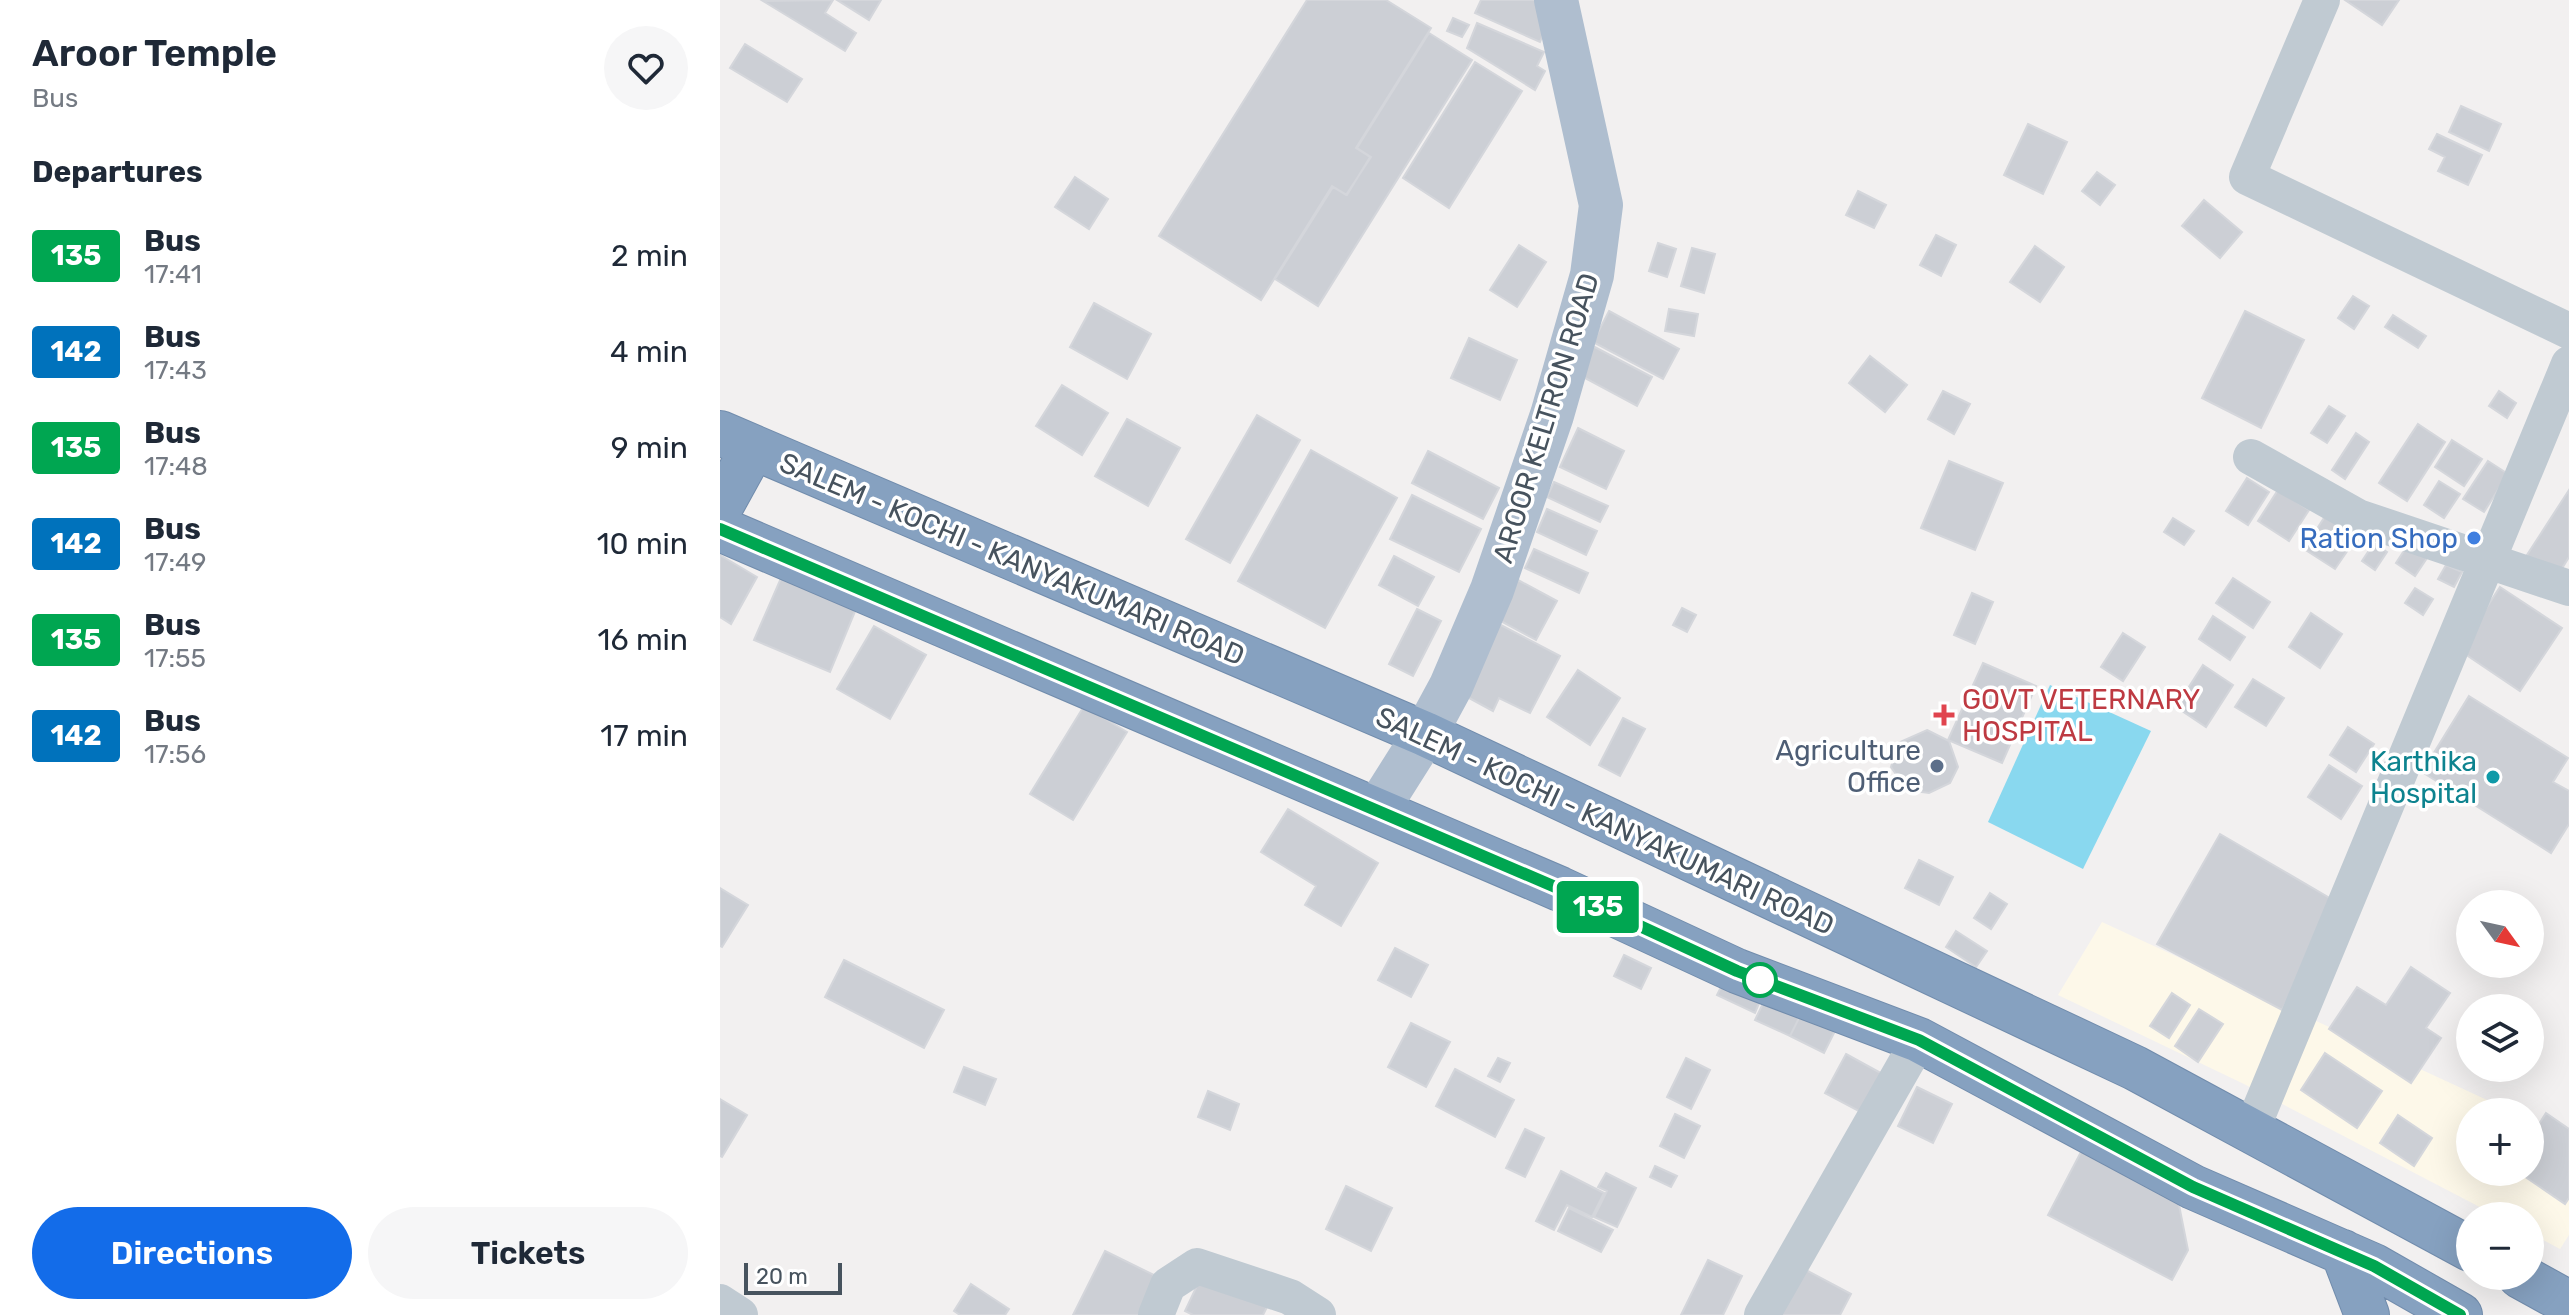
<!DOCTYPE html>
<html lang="en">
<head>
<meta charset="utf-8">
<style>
	:root { --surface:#fff; --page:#f6f6f7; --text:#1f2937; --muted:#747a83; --accent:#136ce9 }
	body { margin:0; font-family:Rubik,sans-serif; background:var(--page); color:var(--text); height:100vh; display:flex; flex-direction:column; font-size:30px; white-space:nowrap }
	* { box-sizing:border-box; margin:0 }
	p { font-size:26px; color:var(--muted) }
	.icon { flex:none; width:44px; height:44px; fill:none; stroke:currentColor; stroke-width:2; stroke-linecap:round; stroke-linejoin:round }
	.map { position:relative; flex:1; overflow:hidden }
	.panel { display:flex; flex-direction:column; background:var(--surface); width:720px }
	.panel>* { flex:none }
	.badge { padding:0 16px; border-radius:6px; font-size:28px; line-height:52px }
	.needle { width:52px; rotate:123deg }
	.fabs { position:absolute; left:1736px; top:890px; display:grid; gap:16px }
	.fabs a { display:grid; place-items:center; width:88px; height:88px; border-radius:50%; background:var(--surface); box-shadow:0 8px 32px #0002; font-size:40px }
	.scale { position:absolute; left:24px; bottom:20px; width:98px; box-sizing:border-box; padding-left:8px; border:4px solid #47535e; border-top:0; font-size:22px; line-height:28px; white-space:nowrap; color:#47535e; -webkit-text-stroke:6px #fff; paint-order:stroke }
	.map>.badge { position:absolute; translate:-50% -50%; box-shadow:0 0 0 4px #fff }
	h2 { padding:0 32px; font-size:30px; line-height:72px }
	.round { display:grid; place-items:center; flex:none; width:84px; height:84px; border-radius:42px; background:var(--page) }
	.head { display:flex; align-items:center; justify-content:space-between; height:136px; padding:0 32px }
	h1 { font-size:38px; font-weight:600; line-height:60px }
	.primary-button { display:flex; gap:16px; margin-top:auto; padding:16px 32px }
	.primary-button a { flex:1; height:92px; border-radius:48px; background:var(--accent); color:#fff; font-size:32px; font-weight:600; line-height:92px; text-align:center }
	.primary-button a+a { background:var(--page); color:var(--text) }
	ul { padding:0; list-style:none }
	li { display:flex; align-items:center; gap:24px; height:96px; padding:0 32px }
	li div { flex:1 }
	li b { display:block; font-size:30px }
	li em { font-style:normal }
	li .badge { min-width:88px; font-weight:700; text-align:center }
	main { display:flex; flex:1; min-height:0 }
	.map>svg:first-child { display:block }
</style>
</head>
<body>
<main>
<section class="panel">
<div class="head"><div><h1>Aroor Temple</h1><p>Bus</p></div><a class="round"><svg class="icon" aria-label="heart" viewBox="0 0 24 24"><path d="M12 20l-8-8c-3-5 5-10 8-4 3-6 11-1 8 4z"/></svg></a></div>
<h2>Departures</h2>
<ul>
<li><span class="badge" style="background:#00a651;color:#fff">135</span><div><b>Bus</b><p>17:41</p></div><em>2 min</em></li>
<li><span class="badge" style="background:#0072bc;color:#fff">142</span><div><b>Bus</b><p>17:43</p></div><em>4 min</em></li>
<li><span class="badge" style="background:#00a651;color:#fff">135</span><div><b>Bus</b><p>17:48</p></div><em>9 min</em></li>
<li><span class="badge" style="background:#0072bc;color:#fff">142</span><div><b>Bus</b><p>17:49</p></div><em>10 min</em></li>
<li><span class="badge" style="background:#00a651;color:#fff">135</span><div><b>Bus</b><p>17:55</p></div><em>16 min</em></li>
<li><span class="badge" style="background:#0072bc;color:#fff">142</span><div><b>Bus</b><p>17:56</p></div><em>17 min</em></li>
</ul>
<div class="primary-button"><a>Directions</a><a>Tickets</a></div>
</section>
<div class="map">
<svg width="1849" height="1315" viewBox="0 0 1849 1315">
	<rect width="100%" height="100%" fill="#f2f0f0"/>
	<!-- commercial -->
	<path fill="#fdf8e9" d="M1382,922L1793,1112H1750V1172H1810V1120L1849,1138V1235L1840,1249L1810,1233V1216H1777L1524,1084L1338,995Z"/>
	<!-- water -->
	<path fill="#89d8ef" d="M1330,685L1431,731L1363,869L1268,822Z"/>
	<!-- building -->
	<path fill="#cccfd5" stroke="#d4d6db" stroke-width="2" d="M113,0L105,13L136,33L125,51L43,1Z
		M117,0H161L149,20Z
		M587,0H666L711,28L636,148L650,157L627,195L612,186L541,300L439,236Z
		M761,0H819L824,32L820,42L755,13Z
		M1625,0H1679L1662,25Z
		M733,18L749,25L742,37L727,31Z
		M757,23L824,52L817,66L825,71L815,90L747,48Z
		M709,33L752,60L598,306L555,279L613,187L626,195L651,157L637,148Z
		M25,44L82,79L67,102L10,68Z
		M755,62L802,91L729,208L683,178Z
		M1741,106L1781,124L1769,151L1729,132Z
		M1308,124L1347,142L1323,194L1284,175Z
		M1717,134L1762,155L1748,185L1718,171L1725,157L1709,149Z
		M1377,172L1395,185L1380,205L1362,191Z
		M355,177L388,199L369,229L335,207Z
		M1138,191L1166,205L1154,228L1126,215Z
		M1484,200L1522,232L1500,258L1462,226Z
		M1216,235L1236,245L1221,276L1200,265Z
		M938,243L956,249L947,277L929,271Z
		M799,245L826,262L797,307L770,290Z
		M1315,246L1344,267L1320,302L1290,282Z
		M972,248L995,254L984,293L961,286Z
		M1633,296L1649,306L1634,329L1618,318Z
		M374,303L431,334L407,379L350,347Z
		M949,309L978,314L974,336L945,331Z
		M889,311L959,349L943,379L873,342Z
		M1525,311L1584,340L1541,428L1482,398Z
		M1673,315L1706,336L1698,348L1665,327Z
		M749,338L797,360L780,400L731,378Z
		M867,343L932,377L917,406L852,371Z
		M1150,356L1187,385L1165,412L1129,383Z
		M342,385L388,413L362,455L316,426Z
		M1223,391L1250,404L1234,434L1208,419Z
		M1779,391L1796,403L1787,418L1769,406Z
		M1609,406L1625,416L1607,443L1591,433Z
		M537,415L580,440L510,563L466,539Z
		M407,419L460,448L428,506L375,476Z
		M1698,424L1725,442L1687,501L1659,483Z
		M858,428L904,451L886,489L840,467Z
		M1636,433L1649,442L1625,479L1612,470Z
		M1732,440L1762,459L1744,486L1715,467Z
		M591,450L677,498L605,628L518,581Z
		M708,451L779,488L763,519L692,483Z
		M1229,461L1283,483L1255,550L1201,528Z
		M1768,461L1788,474L1764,512L1743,499Z
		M1527,478L1549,492L1528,525L1506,511Z
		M1719,481L1740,494L1724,518L1704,505Z
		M834,482L888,506L880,522L827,497Z
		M1558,490L1589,510L1569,541L1538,521Z
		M1849,490V557L1836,578L1805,558Z
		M692,495L761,529L739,572L670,539Z
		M1611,507L1643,528L1615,569L1584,549Z
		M827,509L877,531L866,555L817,532Z
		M1453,518L1474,531L1464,545L1444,532Z
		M1654,543L1667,552L1655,570L1642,561Z
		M1687,546L1707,558L1695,576L1676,563Z
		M814,549L868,573L859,593L805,568Z
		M0,555L37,577L11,624L0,617Z
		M674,556L714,577L698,606L659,585Z
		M1726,565L1742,572L1734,587L1718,579Z
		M61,578L136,609L110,672L34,640Z
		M1513,578L1550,602L1533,628L1496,603Z
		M798,580L837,601L816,640L777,619Z
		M1780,587L1842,628L1800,691L1739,650Z
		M1695,588L1713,599L1703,615L1685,603Z
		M1252,593L1273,602L1255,644L1234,635Z
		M962,608L976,615L967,632L953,625Z
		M697,609L721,621L693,676L669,664Z
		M1591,613L1622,634L1600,668L1569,647Z
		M1493,616L1525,637L1510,660L1479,639Z
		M775,622L840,656L810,713L779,698L773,711L738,692Z
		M154,626L206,655L170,719L117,689Z
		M1403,633L1425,647L1403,681L1381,667Z
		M1263,663L1316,686L1282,763L1228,740Z
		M1483,665L1513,685L1486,727L1456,707Z
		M858,670L900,698L870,745L827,717Z
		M1533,679L1564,698L1546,726L1515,707Z
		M1749,696L1848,758L1833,782L1849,791V824L1831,853L1702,772Z
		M364,706L407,732L353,820L310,794Z
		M903,718L925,729L900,776L879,765Z
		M1628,727L1654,744L1636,772L1610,755Z
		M1207,730L1229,741L1238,767L1230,783L1209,793L1187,790L1171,767L1178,743Z
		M1609,765L1642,786L1621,819L1588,797Z
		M568,809L658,863L621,926L585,905L596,886L541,852Z
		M1500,834L1620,904L1562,1010L1437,944Z
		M1199,860L1233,877L1219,905L1185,888Z
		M0,888L28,905L2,947L0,946Z
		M1270,893L1287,904L1271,929L1254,918Z
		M1236,931L1267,951L1256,967L1226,947Z
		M675,948L708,965L691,997L658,980Z
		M904,955L931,968L921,989L894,976Z
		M124,960L224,1010L204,1048L105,997Z
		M1691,967L1730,993L1706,1028L1721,1038L1691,1083L1609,1029L1637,987L1666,1005Z
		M1003,983L1040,1001L1035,1013L997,995Z
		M1049,991L1084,1008L1070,1036L1035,1020Z
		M1452,993L1470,1005L1449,1038L1430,1026Z
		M1084,1008L1118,1025L1104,1053L1070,1036Z
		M1479,1009L1503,1024L1478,1062L1455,1046Z
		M691,1023L730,1042L706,1087L668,1067Z
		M1605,1053L1662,1091L1637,1128L1581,1090Z
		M1126,1054L1168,1077L1148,1116L1105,1093Z
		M778,1058L790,1063L780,1082L768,1076Z
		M966,1058L990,1070L971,1109L947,1097Z
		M244,1067L276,1079L265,1105L234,1092Z
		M735,1069L794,1100L775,1137L716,1106Z
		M1197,1087L1232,1104L1213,1143L1178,1126Z
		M488,1091L519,1104L510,1130L478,1117Z
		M0,1099L27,1115L2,1157L0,1156Z
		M1826,1113L1849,1129V1198L1845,1204L1798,1172H1810V1138Z
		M955,1114L980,1126L964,1158L940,1146Z
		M1678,1115L1712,1138L1694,1166L1660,1143Z
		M805,1129L824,1138L805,1177L786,1168Z
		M1363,1148L1457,1195L1468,1250L1452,1280L1328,1215Z
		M935,1166L957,1176L951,1187L930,1177Z
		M841,1171L884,1193L872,1217L847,1205L834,1230L816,1221Z
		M886,1173L916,1188L897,1227L874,1217L887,1191L878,1187Z
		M626,1186L672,1208L651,1251L606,1229Z
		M849,1208L893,1230L881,1252L838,1231Z
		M385,1251L440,1278L422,1315H353Z
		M988,1260L1022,1276L1003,1315H961Z
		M1084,1269L1131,1294L1120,1315H1061Z
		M481,1277L547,1307L543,1315H473L465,1311Z
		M251,1284L289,1309L285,1315H240L234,1311Z"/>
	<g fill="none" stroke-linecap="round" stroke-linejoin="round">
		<!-- highway casing -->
		<g stroke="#718cac" stroke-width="46">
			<path id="highway" d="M0,433L705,734L1415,1068L1750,1249
				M0,508L33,448
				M0,529L840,889L1017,971L1199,1040L1473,1187L1654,1266L1740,1315
				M1623,1252L1647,1315
				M1800,1276L1849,1303"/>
		</g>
		<!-- minor -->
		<path stroke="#c0cad2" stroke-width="36" d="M1602,0L1527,177L1849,331
			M1531,457L1638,517L1849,588
			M1531,1131L1849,364
			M0,1302L20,1315
			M436,1315L448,1285L477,1266L570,1297L598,1315
			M1042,1315L1199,1040"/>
		<!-- major -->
		<path stroke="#afbecf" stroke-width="44" d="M657,810L705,734L731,686L772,590L832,415L872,275L881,205L836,0"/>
		<!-- highway -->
		<use href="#highway" stroke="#86a1c0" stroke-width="44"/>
	</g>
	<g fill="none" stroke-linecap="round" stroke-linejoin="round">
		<!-- line casing -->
		<g stroke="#fff" stroke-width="18">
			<path id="line" d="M0,529L840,889L1017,971L1199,1040L1473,1187L1654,1266L1740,1315"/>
		</g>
		<!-- line -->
		<use href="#line" stroke="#00a651" stroke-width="12"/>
	</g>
	<!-- markers -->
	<circle fill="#3f7fe0" stroke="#fff" stroke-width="3" cx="1754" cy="538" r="8"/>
	<path fill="#e0444e" stroke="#fff" stroke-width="3" d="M1220 703h8v8h8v8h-8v8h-8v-8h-8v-8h8z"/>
	<circle fill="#5c6f8a" stroke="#fff" stroke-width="3" cx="1217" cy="766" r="8"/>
	<circle fill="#0f9aa8" stroke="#fff" stroke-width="3" cx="1773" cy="777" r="8"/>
	<circle fill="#fff" stroke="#00a651" stroke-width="4" cx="1040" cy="980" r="16"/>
	<g text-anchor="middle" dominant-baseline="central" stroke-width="7" stroke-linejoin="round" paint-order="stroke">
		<!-- street labels -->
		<g font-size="28" fill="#47535e" stroke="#fff">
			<text transform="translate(826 418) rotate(-73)">AROOR KELTRON ROAD</text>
			<text transform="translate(292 559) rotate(23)">SALEM - KOCHI - KANYAKUMARI ROAD</text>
			<text transform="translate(885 821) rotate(25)">SALEM - KOCHI - KANYAKUMARI ROAD</text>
		</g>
		<!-- shop labels -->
		<g font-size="28" fill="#366cbe" stroke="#fff" text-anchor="end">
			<text x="1738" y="538">Ration Shop</text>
		</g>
		<!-- health labels -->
		<g font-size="28" fill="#be3a42" stroke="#fff" text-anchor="start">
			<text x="1242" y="699">GOVT VETERNARY<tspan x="1242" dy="32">HOSPITAL</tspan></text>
		</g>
		<!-- service labels -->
		<g font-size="28" fill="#4e5e75" stroke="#fff" text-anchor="end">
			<text x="1201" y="750">Agriculture<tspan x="1201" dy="32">Office</tspan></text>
		</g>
		<!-- culture labels -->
		<g font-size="28" fill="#0d838f" stroke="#fff" text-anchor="end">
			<text x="1757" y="761">Karthika<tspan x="1757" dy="32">Hospital</tspan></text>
		</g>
	</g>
</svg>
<div class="fabs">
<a><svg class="needle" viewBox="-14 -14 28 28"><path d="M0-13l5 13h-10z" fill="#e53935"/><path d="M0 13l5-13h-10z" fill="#747a83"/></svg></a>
<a><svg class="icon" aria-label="layers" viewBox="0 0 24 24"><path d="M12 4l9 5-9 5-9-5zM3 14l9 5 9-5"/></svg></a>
<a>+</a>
<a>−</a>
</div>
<div class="scale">20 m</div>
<b class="badge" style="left:878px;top:907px;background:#00a651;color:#fff">135</b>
</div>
</main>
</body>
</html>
